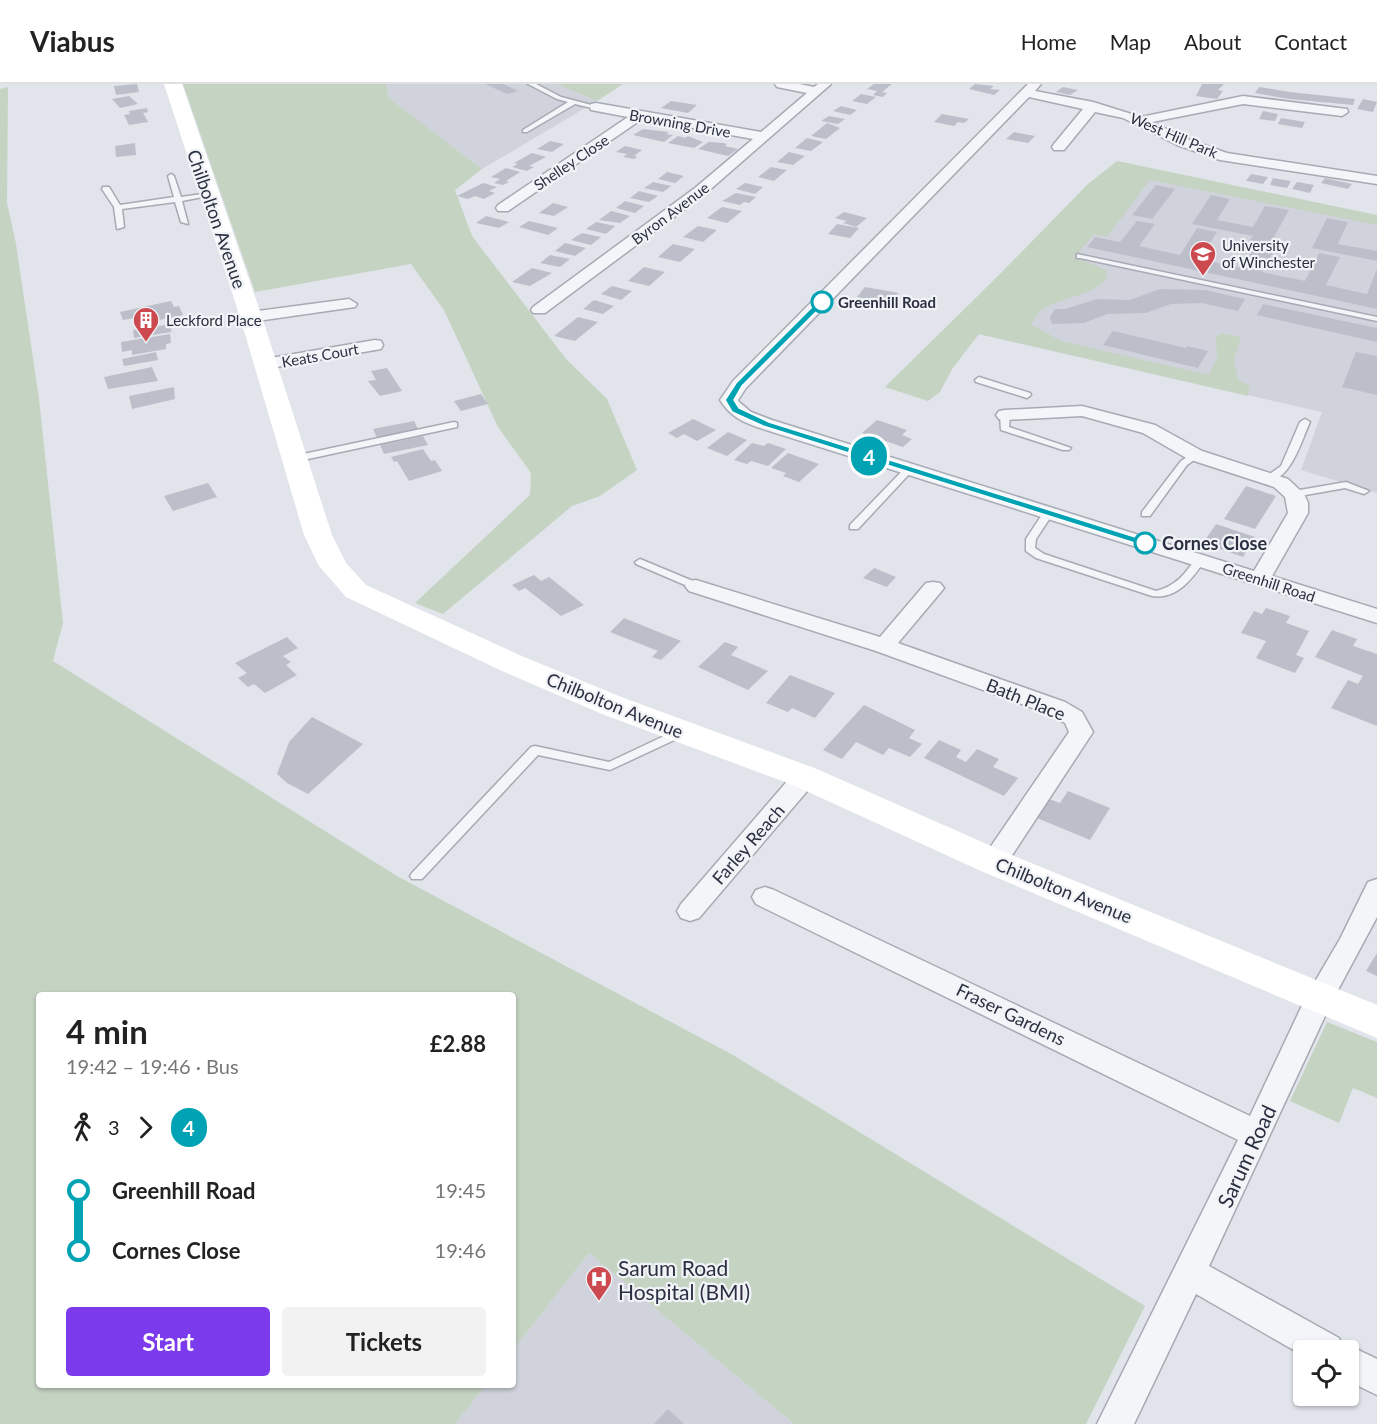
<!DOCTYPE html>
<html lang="en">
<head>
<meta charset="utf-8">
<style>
	:root { --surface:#fff; --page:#f2f2f2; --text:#222; --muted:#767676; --line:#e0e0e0; --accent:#7c3aed }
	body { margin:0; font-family:Lato,sans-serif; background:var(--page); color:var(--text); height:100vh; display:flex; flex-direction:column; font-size:22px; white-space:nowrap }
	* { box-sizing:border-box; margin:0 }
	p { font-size:20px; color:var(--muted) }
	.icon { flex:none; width:33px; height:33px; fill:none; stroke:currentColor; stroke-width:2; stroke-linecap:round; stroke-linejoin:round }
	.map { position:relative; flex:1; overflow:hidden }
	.side { position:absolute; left:36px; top:908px; width:480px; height:396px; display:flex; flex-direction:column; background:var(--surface); border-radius:6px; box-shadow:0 2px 4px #0004 }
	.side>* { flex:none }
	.badge { padding:0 12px; border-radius:20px; font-size:21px; line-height:39px }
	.fabs { position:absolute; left:1293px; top:1256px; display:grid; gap:12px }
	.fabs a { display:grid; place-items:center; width:66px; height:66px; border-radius:6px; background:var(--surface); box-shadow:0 2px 4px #0004; font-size:30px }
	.map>.badge { position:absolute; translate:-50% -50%; box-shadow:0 0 0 3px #fff }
	.legs { display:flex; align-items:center; gap:9px; height:66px; padding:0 30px; font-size:20px }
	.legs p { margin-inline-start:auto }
	.overview { display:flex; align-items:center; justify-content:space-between; height:102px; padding:0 30px }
	h1 { font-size:33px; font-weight:700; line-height:45px }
	.cta { display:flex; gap:12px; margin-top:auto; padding:12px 30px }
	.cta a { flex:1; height:69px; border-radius:6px; background:var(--accent); color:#fff; font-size:24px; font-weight:700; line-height:69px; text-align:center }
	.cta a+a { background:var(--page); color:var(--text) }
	ul { padding:0 30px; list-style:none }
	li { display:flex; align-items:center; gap:21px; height:60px; font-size:22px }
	li i { display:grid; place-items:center; width:9px; height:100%; margin:0 8px; background:currentColor }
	li i::after { content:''; width:15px; height:15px; margin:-8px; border:4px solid; border-radius:50%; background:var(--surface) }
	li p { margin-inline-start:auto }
	li:first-child i { background:linear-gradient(#0000 50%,currentColor 0) }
	li:last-child i { background:linear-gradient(currentColor 50%,#0000 0) }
	header { display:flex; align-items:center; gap:36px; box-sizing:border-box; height:84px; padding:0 30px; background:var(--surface); border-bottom:2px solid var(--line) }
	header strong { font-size:28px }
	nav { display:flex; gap:33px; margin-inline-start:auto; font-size:21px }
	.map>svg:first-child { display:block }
</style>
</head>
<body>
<header>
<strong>Viabus</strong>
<nav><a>Home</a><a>Map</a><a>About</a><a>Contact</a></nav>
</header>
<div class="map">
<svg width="1377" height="1340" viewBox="0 0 1377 1340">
	<rect width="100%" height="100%" fill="#e1e4ea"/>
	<!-- built -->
	<path fill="#d0d3dc" d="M386,0H556L597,17L482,85L389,14Z
		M1129,83L1377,136V409L1301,386L1322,328L978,250Z
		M589,1169L794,1340H455L486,1301L513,1300V1266Z"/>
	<!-- green -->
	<path fill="#c5d3c3" d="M183,0H386L389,14L482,85L455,106L472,152L566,275L607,315L637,386L600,412L572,422L443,530L415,519L530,411L531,389L498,343L444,226L411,180L255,208Z
		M556,0H623L597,17Z
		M8,3L7,119L16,160L39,315L63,539L53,577L397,792L733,971L1145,1222L1086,1340H794L589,1169L513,1266V910H39V1300L486,1301L455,1340H0V5Z
		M1117,77L1377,131V141L1150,96L1107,153L1094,150L1075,173L1106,186L1107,194C1088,218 1039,212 1032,241L1061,257L1209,291L1217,274L1216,254L1221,249L1241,253L1234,276L1238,295L1250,303L1248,312L979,250L952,285L940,308L928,317L885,303L1001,189L1088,100Z
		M1327,938L1377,958V1014L1353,1004L1339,1039L1290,1017Z"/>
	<!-- building -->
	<path fill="#bcbfc9" d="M137,0L139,8L116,11L114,2Z
		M485,0H503L518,7L507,10Z
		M874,0H892L882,8L887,9L883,13L873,11L877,7L867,5Z
		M975,0L994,2L990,5L1000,6L994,11L969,5Z
		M1202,0H1224L1218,6L1223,7L1217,15L1196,12Z
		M1063,3L1078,6L1070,11L1056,8Z
		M1259,3L1290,8L1355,15L1353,21L1289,15L1255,9Z
		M861,10L876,13L867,20L852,17Z
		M129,12L138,20L120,24L112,15Z
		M1363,15L1377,18L1373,28L1357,25Z
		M671,17L697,21L688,29L661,24Z
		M841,22L857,26L850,31L833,27Z
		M147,24L148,28L143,29L148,38L129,41L124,31L130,30L129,27Z
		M1263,27L1278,30L1275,37L1259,35Z
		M942,30L969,35L964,39L958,38L954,42L934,38Z
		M829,32L845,35L838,40L821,37Z
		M1281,34L1305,38L1302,44L1278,40Z
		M827,39L840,44L826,55L811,52Z
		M643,45L669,48L666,50L673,51L664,58L633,51Z
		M1014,48L1035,52L1028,59L1006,55Z
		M678,52L685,54L688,52L703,58L694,64L668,59Z
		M807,54L823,58L811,67L795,64Z
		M550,57L564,60L552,68L537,65Z
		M709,58L723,59L727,60L725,62L738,65L728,72L698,65Z
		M135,59L136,71L116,73L115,62Z
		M625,62L642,66L634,72L638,73L634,75L623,73L627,70L616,68Z
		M789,68L805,72L793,81L777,78Z
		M532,69L546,73L529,82L534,83L527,87L512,83L518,80L514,79Z
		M771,83L787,86L774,97L758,93Z
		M506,84L520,88L506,97L509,98L503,101L494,99L500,95L491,93Z
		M667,88L684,92L675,99L658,95Z
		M1251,90L1268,93L1263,100L1246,97Z
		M1273,94L1291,97L1287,104L1270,101Z
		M1325,94L1352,100L1348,105L1321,99Z
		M653,98L671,102L663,108L644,104Z
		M1297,98L1314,101L1310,109L1292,105Z
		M483,99L497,103L489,107L495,109L484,115L475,112L468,115L457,112Z
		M745,99L763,103L755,110L736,105Z
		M1156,101L1175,105L1152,135L1132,131Z
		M639,107L658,112L649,118L630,114Z
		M736,109L756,113L749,119L744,118L740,121L722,117Z
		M1211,111L1230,115L1217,136L1253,143L1265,122L1289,126L1270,160L1250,156L1253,152L1192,140Z
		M625,117L644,122L635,129L616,124Z
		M553,119L568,123L554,132L539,129Z
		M722,123L742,127L727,139L707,134Z
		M611,127L630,132L620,139L599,136Z
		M844,128L867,134L856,143L843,139L847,137L835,134Z
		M486,132L509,138L499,144L476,139Z
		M1327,134L1348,138L1338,160L1377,167V177L1312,164Z
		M529,137L558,144L548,151L519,143Z
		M1137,137L1155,140L1139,162L1180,171L1197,144L1217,148L1200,175L1242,184L1256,161L1275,165L1262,188L1305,197L1319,169L1340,173L1326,201L1367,210L1377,185V225L1087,163L1095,153L1120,158Z
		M596,138L615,142L606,150L586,145Z
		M837,140L859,144L850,154L828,150Z
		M698,142L717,146L703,158L683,153Z
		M582,149L601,153L591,161L571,156Z
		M565,159L586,164L575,172L555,167Z
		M673,160L695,165L680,178L658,173Z
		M550,171L570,175L560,183L540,179Z
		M644,183L665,188L649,202L628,197Z
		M532,184L552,189L530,202L512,198Z
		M612,202L632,207L621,216L601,210Z
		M865,203L899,209L891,219L857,213Z
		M1160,205L1205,206L1245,215L1238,227L1202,219L1171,220L1146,229L1107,230L1084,239L1052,240L1050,233L1055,225H1065L1097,215L1130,216Z
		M594,216L614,222L603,230L583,225Z
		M171,217L174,223L179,222L183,231L150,238L147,232L123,236L120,228Z
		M1263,220L1377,244V258L1257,231Z
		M578,233L598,238L575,257L554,252Z
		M172,240L171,248L134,254L133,246Z
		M1113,247L1186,264L1187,262L1208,267L1198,284L1103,261Z
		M170,250L171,259L166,260V265L132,271V266L122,268L121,258Z
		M156,268L158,276L124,282L122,275Z
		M1356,268L1377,272V311L1342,303Z
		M152,283L158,297L108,305L104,293Z
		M387,284L402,307L380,312L368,297L376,296L371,287Z
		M174,303L175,315L132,325L129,312Z
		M481,310L488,320L461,327L454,317Z
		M693,335L716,346L697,357L684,350L677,354L668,349Z
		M877,336L907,346L902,351L912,355L903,363L862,349Z
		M414,337L418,345L377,354L373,345Z
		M728,348L747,356L727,372L707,364Z
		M423,352L428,361L384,370L380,361Z
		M752,359L764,362L768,359L786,365L768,382L751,377L747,380L734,376Z
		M423,365L431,377L435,376L442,387L409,397L397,377L394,378L391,373Z
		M788,369L819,380L799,398L783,392L786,389L771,384Z
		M208,399L217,413L173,427L164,412Z
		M1246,402L1276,412L1255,445L1224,435Z
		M1216,440L1255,453L1243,473L1203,459Z
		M874,484L896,493L887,503L863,494Z
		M534,491L541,497L549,493L584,521L561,532L525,504L519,507L512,501Z
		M1266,524L1290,532L1286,539L1309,547L1296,571L1304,574L1295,589L1256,574L1266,557L1241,549L1254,527L1262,530Z
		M624,534L681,557L661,576L652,573L658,567L610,548Z
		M1332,546L1357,555L1353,562L1377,570V642L1331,624L1348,596L1358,600L1363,592L1315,573Z
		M287,553L298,564L283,572L291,578L286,581L297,591L265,609L254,600L248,603L238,594L247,589L235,579Z
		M725,558L738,563L731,571L768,587L748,606L698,583Z
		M790,591L835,609L815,634L792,624L788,628L766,619Z
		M864,621L915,646L909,654L922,660L910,673L889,664L883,671L856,658L842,675L823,666Z
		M312,633L363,660L308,710L287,699L277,690L289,658Z
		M939,656L961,666L956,673L966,678L977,665L999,675L993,683L1018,694L1004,712L924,674Z
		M1068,707L1110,724L1090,756L1037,734L1049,715L1060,719Z
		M1377,869V892L1366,887Z
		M668,1325L684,1340H654Z"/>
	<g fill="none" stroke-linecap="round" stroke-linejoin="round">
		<!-- lane casing -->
		<g stroke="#a6aab4" stroke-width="3">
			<path id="lane" d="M528,0H536L561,13L599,23L596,25L575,20L527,48H523V46L568,18L557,15Z
				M171,90L174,92L181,113L209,109L213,111L182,117L188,140L181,138L175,118L122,125L124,143L117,145L114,123L102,105L103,103H109L120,121L174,113L168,92Z
				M1077,170L1377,233V237L1080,174H1077Z
				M979,293L1030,309L1031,311L1027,314L976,298L975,296Z
				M1005,328L1010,331L1009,343L1071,364L1069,366H1063L1001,346L1000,331Z
				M1305,335L1310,338C1302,355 1290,399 1267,396V392L1281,382L1300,338Z
				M454,338L457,339V343L294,378L289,375L294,372Z
				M1195,368L1198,369V373L1187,381L1150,432H1142V428L1181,377Z
				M909,382L914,385L912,387L858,445H850V441L906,383Z
				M1346,398L1369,407L1364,410L1345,404L1294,413L1289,410L1294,407Z
				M1049,425L1054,428L1036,455L1035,464L1044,470L1156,507C1176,502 1185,490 1196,474H1204L1205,476C1193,494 1177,516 1152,512L1036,474L1026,467V455L1045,426Z
				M640,475L700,500L701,502L700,504H692L636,480L635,478Z
				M681,644L687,648L685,651L610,686L538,671L422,795H412L410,792L412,789L531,663L535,662L609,678Z"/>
		</g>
		<!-- street casing -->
		<g stroke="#a6aab4" stroke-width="3">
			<path id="street" d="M775,0H799L814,3L818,0H831L705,110L545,229H533L531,226L533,223L695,104L753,55L642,35L508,127H498L496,124L498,121L628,33L591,26L590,23L591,20L596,19L761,48L807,9L777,3Z
				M1028,0H1041L1035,7L1093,18L1141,33L1243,12L1347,25L1348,28L1342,32L1243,20L1152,38L1187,55L1227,69L1377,92V100L1220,76L1177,61L1123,34L1095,28L1064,66H1054L1052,63L1054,60L1083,25L1029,13L746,304L738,316L739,318L751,328L772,336L1254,487L1288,429L1285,413L1274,403L1188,375L1143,349L1082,332L1005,336L999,335L996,331L999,327L1005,326L1082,322L1155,341L1202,367L1288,395L1304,410L1308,419V429L1272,492L1377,525V539L760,344C742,338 730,332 720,316L733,297Z
				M349,215L357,220L355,223L251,238L243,233L251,228Z
				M375,256L381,257L383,261L381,265L265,285L259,284L256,280L259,276L265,275Z
				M696,496L880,553L926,499L933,498L940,499L944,504L940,509L898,559L1065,618L1082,628L1093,648L1003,785L994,788L985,785L981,778L985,771L1069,648L1065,639L1049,630L876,567L689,507L685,502L689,497Z
				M805,684L814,687L817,693L814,699L699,834L690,837L681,834L677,827L681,820L796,687Z
				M1377,795V833L1332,917L1209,1182L1339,1254L1343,1263L1348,1261L1377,1275V1311L1348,1297V1266H1304V1272L1196,1210L1134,1340H1097L1238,1056L756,820L752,813L756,806L765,803L774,806L1250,1032L1306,913L1340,855L1368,798Z"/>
		</g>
		<!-- lane -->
		<use href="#lane" fill="#f4f5f8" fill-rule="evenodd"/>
		<!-- street -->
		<use href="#street" fill="#f4f5f8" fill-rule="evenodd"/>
		<!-- secondary -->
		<path fill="#fff" fill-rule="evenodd" d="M164,0H182L262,233L332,451L346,479L366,501L524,573L624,614L817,685L1007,769L1377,921V954L981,787L793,701L602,630L502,587L346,513L319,482L304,451L240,233Z"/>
	</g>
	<!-- line-1 -->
	<path fill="#00a3b4" stroke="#fff" stroke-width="1.5" d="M819,216L826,218L742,302L734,316L739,324L769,338L1148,457V461H1141L763,342L732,328L725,316L736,299Z"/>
	<!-- icons -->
	<defs>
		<g id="university-pin" transform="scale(1.35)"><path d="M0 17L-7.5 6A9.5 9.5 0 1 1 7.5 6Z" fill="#cc4a4f" stroke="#f1f3f7"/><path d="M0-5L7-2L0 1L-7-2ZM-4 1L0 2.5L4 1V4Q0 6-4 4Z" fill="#fff"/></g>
		<g id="building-pin" transform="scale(1.35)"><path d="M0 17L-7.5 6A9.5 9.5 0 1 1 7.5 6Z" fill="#cc4a4f" stroke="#f1f3f7"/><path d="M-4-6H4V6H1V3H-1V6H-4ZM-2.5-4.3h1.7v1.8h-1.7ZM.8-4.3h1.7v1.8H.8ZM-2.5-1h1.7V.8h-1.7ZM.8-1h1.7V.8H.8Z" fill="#fff"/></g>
		<g id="hospital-pin" transform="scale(1.35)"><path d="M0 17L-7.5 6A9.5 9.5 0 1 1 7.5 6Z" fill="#cc4a4f" stroke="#f1f3f7"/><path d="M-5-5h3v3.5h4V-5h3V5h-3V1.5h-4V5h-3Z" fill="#fff"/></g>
	</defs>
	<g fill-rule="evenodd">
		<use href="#university-pin" x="1203" y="170"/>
		<use href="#building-pin" x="146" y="236"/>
		<use href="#hospital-pin" x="599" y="1195"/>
	</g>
	<!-- markers -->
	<g fill="#fff" stroke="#00a3b4" stroke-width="3">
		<circle cx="822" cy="218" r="10"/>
		<circle cx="1145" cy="459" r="10"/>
	</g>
	<g text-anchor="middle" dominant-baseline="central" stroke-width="4.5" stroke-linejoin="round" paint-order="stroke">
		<!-- far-street labels -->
		<g font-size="15" fill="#2a3041" stroke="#f1f3f7">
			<text transform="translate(680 39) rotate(10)">Browning Drive</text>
			<text transform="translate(1174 51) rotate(23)">West Hill Park</text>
			<text transform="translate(571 78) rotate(-34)">Shelley Close</text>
			<text transform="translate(670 129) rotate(-37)">Byron Avenue</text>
			<text transform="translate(320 271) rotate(-10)">Keats Court</text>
			<text transform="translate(1269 498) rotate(18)">Greenhill Road</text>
		</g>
		<!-- far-poi labels -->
		<g font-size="15" fill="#2a3041" stroke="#f1f3f7" text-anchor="start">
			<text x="1222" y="161">University<tspan x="1222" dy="17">of Winchester</tspan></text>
			<text x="166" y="236">Leckford Place</text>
		</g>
		<!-- far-stop labels -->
		<g font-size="15" font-weight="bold" fill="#2a3041" stroke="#f1f3f7" text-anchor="start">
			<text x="838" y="218">Greenhill Road</text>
		</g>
		<!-- street labels -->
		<g font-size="18" fill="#2a3041" stroke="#f1f3f7">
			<text transform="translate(217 135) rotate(71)">Chilbolton Avenue</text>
			<text transform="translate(1026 615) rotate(22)">Bath Place</text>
			<text transform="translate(615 621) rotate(22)">Chilbolton Avenue</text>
			<text transform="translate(748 760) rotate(-49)">Farley Reach</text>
			<text transform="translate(1064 806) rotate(22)">Chilbolton Avenue</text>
			<text transform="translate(1011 930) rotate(26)">Fraser Gardens</text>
		</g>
		<!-- stop labels -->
		<g font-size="18" font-weight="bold" fill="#2a3041" stroke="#f1f3f7" text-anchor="start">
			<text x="1162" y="459">Cornes Close</text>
		</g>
		<!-- near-street labels -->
		<g font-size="21" fill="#2a3041" stroke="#f1f3f7">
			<text transform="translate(1246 1072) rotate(-65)">Sarum Road</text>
		</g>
		<!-- near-poi labels -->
		<g font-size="21" fill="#2a3041" stroke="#f1f3f7" text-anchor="start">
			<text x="618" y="1183">Sarum Road<tspan x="618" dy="24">Hospital (BMI)</tspan></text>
		</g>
	</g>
</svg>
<div class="fabs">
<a><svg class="icon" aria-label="locate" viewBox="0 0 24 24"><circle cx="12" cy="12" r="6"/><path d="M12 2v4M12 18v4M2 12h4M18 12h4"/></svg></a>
</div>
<b class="badge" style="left:869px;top:372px;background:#00a3b4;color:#fff">4</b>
<section class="side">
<div class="overview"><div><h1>4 min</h1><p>19:42 – 19:46 · Bus</p></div><b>£2.88</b></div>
<div class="legs"><svg class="icon" aria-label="walk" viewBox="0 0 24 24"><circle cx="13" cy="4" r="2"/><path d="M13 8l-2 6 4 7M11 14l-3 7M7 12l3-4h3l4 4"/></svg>3<svg class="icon" aria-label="forward" viewBox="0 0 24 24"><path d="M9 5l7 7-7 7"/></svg><b class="badge" style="background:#00a3b4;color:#fff">4</b></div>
<ul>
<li><i style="color:#00a3b4"></i><b>Greenhill Road</b><p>19:45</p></li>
<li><i style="color:#00a3b4"></i><b>Cornes Close</b><p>19:46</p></li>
</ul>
<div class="cta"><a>Start</a><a>Tickets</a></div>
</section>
</div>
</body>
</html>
